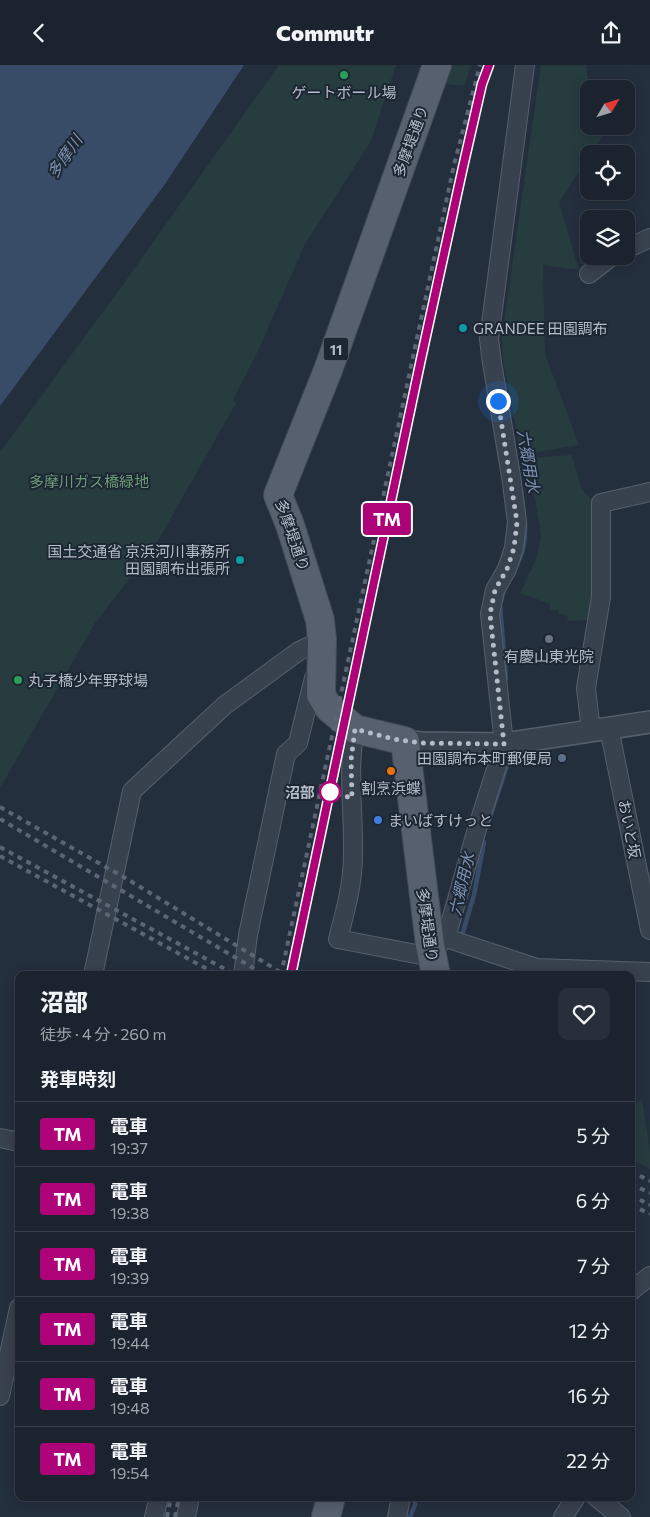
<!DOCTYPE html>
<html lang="ja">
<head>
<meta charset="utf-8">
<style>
	:root { --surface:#1b232e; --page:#282f3a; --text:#f1f3f6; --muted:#a0a4aa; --line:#39404a }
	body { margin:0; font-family:Commissioner,"Noto Sans JP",sans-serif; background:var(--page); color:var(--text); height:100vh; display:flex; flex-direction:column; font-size:19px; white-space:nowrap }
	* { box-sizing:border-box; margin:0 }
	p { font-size:16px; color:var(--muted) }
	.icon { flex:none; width:28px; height:28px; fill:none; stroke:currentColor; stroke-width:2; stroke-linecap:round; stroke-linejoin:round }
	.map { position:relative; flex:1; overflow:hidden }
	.sheet { position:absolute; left:15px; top:906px; width:620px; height:530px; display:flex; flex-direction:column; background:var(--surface); border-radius:10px; box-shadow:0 2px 12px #0003,0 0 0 1px var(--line) }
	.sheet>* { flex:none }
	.badge { padding:0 10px; border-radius:4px; font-size:18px; line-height:32px }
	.needle { width:32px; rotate:52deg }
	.buttons { position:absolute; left:580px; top:15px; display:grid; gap:10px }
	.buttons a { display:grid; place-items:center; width:55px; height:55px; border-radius:10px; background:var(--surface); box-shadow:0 2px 12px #0003,0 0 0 1px var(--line); font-size:25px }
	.you { position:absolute; width:25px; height:25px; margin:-12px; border:4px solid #fff; border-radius:50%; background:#1a73e8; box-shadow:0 0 0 8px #1a73e833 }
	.map>.badge { position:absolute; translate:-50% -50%; box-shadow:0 0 0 2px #fff }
	h2 { padding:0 25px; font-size:19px; line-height:45px }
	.round { display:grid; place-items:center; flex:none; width:52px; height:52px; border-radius:10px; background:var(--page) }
	.overview { display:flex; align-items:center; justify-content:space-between; height:85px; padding:0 25px }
	h1 { font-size:24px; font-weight:800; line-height:38px }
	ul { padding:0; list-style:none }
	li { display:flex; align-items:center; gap:15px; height:65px; padding:0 25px; border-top:1px solid var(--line) }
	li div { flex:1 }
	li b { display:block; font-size:19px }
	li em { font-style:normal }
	li .badge { min-width:55px; font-weight:700; text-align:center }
	header { display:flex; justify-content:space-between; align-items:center; height:65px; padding:0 25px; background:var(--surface); font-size:22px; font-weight:800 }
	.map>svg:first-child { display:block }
</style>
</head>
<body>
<header><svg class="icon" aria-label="back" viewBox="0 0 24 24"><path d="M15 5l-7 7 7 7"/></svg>Commutr<svg class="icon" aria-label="share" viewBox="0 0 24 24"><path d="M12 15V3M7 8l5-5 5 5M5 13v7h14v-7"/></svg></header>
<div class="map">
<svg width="650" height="1452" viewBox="0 0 650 1452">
	<rect width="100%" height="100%" fill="#242f3e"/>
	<!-- green -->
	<path fill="#263c3f" d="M279,0H396L371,76L305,179L258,286L233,335L236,338L155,481L95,558L0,723V387L122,221Z
		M452,0H471L464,21L446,19Z
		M541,0H586L589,27V61H601L604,69L591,89H589V92L559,137L579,205L543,200L545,289L579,380L521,390L503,294L502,272Z
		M572,390L581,423L591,434V493L595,527L592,555L568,556L567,550L559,549L558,545H550V539L520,528L537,492L541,471L529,393Z
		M642,1035L650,1087V1104L631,1094V1039Z"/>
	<!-- water -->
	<path fill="#394c67" d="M0,0H244L165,119L0,341Z"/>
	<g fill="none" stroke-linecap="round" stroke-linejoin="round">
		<!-- stream -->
		<path stroke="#394c67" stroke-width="4.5" d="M521,425L524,449
			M516,502C524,488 526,473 525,457
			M505,522L500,540L506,614
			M489,755L511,689
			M463,867L474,830L484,777
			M410,1452L415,1440L416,1432"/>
		<!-- minor casing -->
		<g stroke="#565f6c" stroke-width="20">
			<path id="minor" d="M626,184L650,173
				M589,209L612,191
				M609,663L650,865
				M355,664C347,706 354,748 353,790C353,819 345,847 338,874L421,890L431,885L446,873L477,764L504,679L490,549L495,525L507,504L514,483L517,457L511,411L492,298L489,274L525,0
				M591,666L586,623L601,532V438L650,427
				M446,873L537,903L650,907
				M93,910L132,726L225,640L299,586L322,575
				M243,910L248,870L286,689L298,678L314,613
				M0,1073L19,1077
				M631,1226L650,1211
				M0,1331L19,1243
				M596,1432L621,1452
				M154,1452L159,1432
				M186,1452L190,1432
				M397,1452L401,1432
				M563,1452L576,1432"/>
		</g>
		<!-- tertiary casing -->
		<g stroke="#565f6c" stroke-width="24">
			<path id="tertiary" d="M405,676L421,678L504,679L650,657"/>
		</g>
		<!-- primary casing -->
		<g stroke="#414a57" stroke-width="30">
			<path id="primary" d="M436,910L430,880L405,676L355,664L329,643L321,630L322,575L320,555L290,460L278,430L328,305L437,0
				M326,1452L331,1432"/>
		</g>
		<!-- minor -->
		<use href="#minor" stroke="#38414e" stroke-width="18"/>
		<!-- tertiary -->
		<use href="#tertiary" stroke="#38414e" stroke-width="21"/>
		<!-- primary -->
		<use href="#primary" stroke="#56606e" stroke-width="28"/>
		<!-- rail -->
		<path stroke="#5a6575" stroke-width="4" stroke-dasharray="5 5" stroke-linecap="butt" d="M0,742L127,814L285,910
			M0,754L265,910
			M0,782L236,910
			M0,791L218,910
			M281,910L454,100L480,0
			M291,910L417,313L463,102L482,19L489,0
			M631,1106L650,1116
			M631,1119L650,1128
			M631,1130L650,1140
			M631,1140L650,1149
			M167,1452L171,1432
			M175,1452L179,1432"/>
	</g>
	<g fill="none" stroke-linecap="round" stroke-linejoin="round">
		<!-- line casing -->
		<g stroke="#fff" stroke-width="11">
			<path id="line" d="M291,910L421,294L463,102L482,19L489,0"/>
		</g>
		<!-- line -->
		<use href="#line" stroke="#ae0378" stroke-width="8"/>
		<!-- walk -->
		<path stroke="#b4bcc9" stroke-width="5" stroke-dasharray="0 9" d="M330,727L352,733L351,695L355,664L394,674L421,678L504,679L490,549L495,525L507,504L514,483L517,457L498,336"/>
	</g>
	<!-- markers -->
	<g fill="#2e9e5b" stroke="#1d2633" stroke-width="2">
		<circle cx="344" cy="10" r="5"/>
		<circle cx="18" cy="615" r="5"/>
	</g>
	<g fill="#0f9aa8" stroke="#1d2633" stroke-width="2">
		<circle cx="463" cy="263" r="5"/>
		<circle cx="240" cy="495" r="5"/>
	</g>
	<circle fill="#6b7280" stroke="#1d2633" stroke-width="2" cx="549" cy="574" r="5"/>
	<circle fill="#5c6f8a" stroke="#1d2633" stroke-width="2" cx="562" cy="693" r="5"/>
	<circle fill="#e8710a" stroke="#1d2633" stroke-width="2" cx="391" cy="706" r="5"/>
	<circle fill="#fff" stroke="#ae0378" stroke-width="2.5" cx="330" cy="727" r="10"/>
	<circle fill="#3f7fe0" stroke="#1d2633" stroke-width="2" cx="378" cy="755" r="5"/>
	<g text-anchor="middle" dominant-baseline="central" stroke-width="4" stroke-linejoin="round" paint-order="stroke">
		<!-- shield labels -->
		<rect fill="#1d2633" stroke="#878f9c" stroke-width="1" x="323.5" y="272.5" width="25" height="23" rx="4"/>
		<g font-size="14" font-weight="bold" fill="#b4bcc9">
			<text x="336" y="284">11</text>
		</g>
		<!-- poi labels -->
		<g font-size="15" fill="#b4bcc9" stroke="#1d2633">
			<text x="344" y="27">ゲートボール場</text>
			<text x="473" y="263" text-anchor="start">GRANDEE 田園調布</text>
			<text x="230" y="486" text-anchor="end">国土交通省 京浜河川事務所<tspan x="230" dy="17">田園調布出張所</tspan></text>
			<text x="549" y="591">有慶山東光院</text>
			<text x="28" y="615" text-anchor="start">丸子橋少年野球場</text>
			<text x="552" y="693" text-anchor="end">田園調布本町郵便局</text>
			<text x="391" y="723">割烹浜蝶</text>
			<text x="388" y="755" text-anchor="start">まいばすけっと</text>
		</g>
		<!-- street labels -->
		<g font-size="15" fill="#b4bcc9" stroke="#1d2633">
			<text transform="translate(410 76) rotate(-70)">多摩堤通り</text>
			<text transform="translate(293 470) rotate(71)">多摩堤通り</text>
			<text transform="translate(630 764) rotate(79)">おいと坂</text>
			<text transform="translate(428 860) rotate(82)">多摩堤通り</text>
		</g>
		<!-- park labels -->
		<g font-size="15" fill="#6b9a76" stroke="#1d2633">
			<text x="89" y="416">多摩川ガス橋緑地</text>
		</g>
		<!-- stop labels -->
		<g font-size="15" font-weight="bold" fill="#b4bcc9" stroke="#1d2633" text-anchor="end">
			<text x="315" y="727">沼部</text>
		</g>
		<!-- water labels -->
		<g font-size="16" font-style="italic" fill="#7c92b1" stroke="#1d2633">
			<text transform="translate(64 91) rotate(-55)">多摩川</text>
			<text transform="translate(529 396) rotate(80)">六郷用水</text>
			<text transform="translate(461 819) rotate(-77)">六郷用水</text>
		</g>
	</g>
</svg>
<div class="buttons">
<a><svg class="needle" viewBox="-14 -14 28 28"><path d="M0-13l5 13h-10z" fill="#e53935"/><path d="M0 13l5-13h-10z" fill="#a0a4aa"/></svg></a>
<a><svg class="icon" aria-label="locate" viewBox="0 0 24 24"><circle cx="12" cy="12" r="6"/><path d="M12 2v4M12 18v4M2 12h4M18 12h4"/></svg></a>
<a><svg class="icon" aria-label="layers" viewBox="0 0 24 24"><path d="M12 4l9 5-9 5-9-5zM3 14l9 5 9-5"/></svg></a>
</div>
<div class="you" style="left:498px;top:336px"></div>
<b class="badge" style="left:387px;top:454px;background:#ae0378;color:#fff">TM</b>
<section class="sheet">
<div class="overview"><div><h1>沼部</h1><p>徒歩 · 4 分 · 260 m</p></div><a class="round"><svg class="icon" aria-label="heart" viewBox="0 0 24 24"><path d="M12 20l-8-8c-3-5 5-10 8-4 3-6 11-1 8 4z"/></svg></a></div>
<h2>発車時刻</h2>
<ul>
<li><span class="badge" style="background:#ae0378;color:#fff">TM</span><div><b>電車</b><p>19:37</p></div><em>5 分</em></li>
<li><span class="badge" style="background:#ae0378;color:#fff">TM</span><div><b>電車</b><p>19:38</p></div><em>6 分</em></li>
<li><span class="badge" style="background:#ae0378;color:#fff">TM</span><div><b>電車</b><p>19:39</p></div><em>7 分</em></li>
<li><span class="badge" style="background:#ae0378;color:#fff">TM</span><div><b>電車</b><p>19:44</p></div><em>12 分</em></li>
<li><span class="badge" style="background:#ae0378;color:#fff">TM</span><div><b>電車</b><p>19:48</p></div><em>16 分</em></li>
<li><span class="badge" style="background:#ae0378;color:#fff">TM</span><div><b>電車</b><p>19:54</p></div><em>22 分</em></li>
</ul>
</section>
</div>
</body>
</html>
